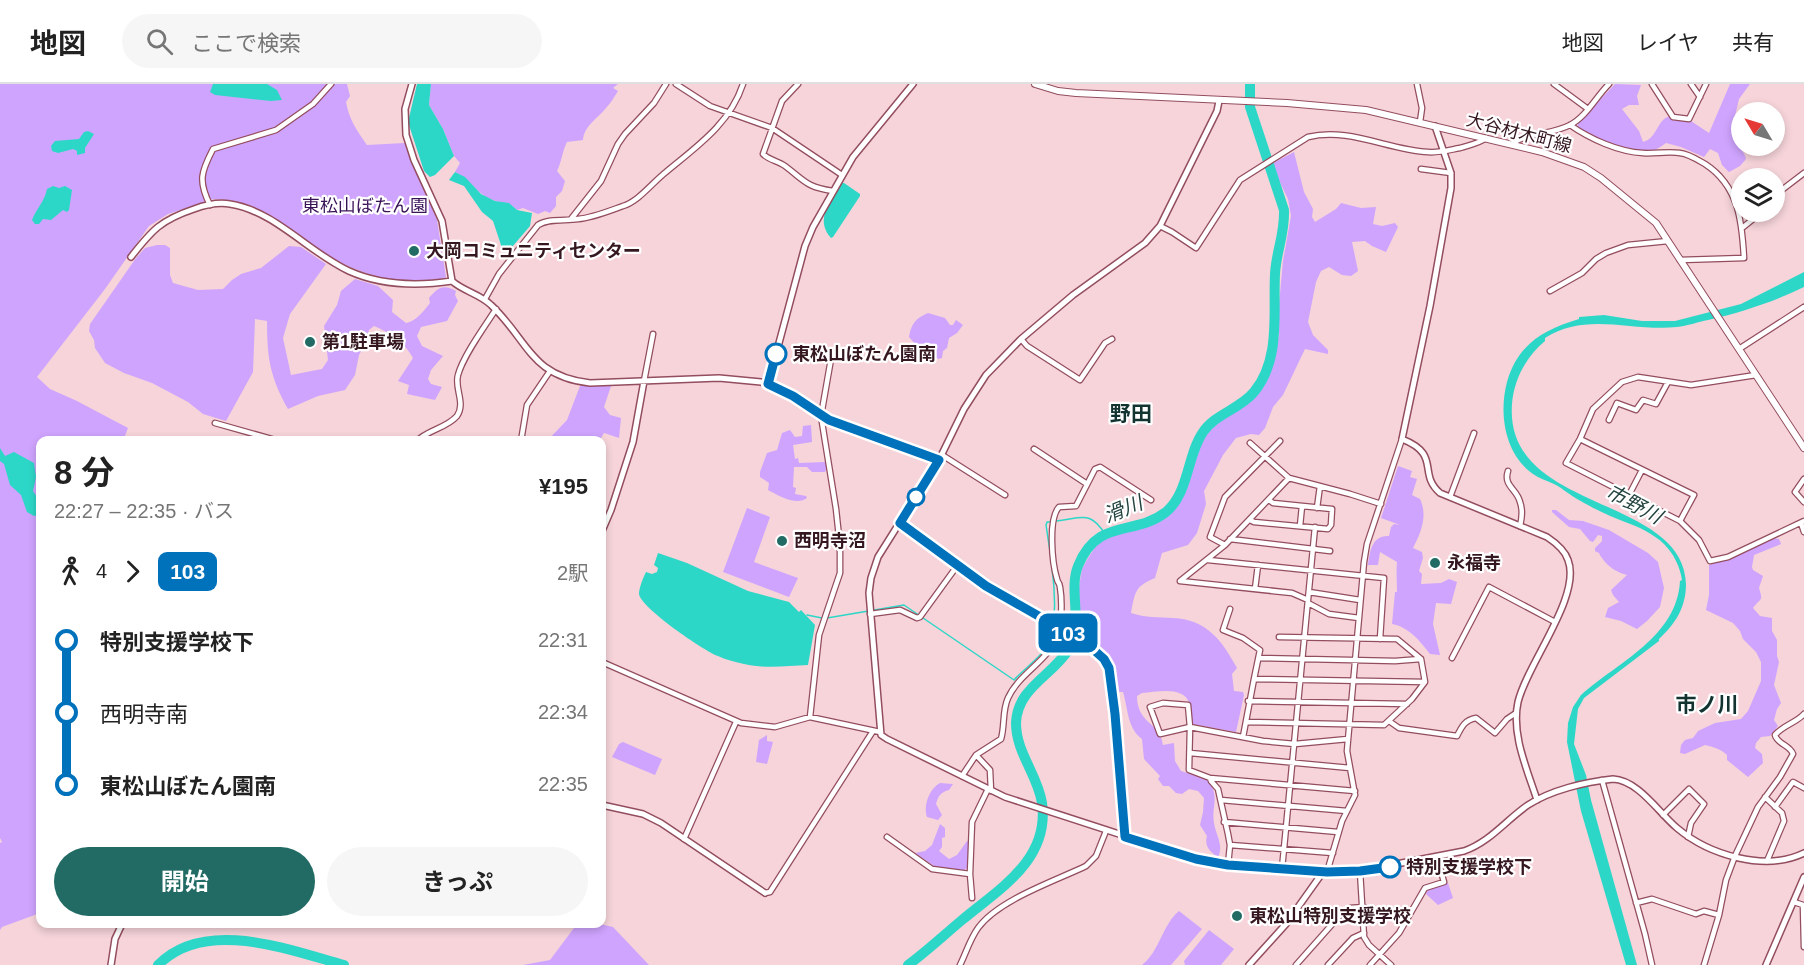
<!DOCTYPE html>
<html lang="ja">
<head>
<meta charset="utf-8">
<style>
	:root { --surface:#fff; --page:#f6f6f6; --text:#222; --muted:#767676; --line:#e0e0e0; --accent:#226b64 }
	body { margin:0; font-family:Helvetica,"Noto Sans JP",sans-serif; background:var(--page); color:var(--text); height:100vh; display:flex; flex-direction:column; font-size:22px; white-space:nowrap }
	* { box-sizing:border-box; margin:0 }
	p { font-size:20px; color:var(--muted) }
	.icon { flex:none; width:33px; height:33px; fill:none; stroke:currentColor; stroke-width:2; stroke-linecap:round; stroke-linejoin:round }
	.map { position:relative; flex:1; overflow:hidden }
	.details { position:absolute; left:36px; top:352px; width:570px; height:492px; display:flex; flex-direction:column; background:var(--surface); border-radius:12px; box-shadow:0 3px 9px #0003 }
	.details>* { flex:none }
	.badge { padding:0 12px; border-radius:9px; font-size:21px; line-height:39px }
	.needle { width:39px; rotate:308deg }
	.tools { position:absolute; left:1731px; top:18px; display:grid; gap:12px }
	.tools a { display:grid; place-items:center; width:54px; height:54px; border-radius:50%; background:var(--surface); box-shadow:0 3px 9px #0003; font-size:30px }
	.map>.badge { position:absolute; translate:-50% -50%; box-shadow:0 0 0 3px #fff }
	.legs { display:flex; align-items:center; gap:9px; height:66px; padding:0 18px; font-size:20px }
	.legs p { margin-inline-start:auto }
	.head { display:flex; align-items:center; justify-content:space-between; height:102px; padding:0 18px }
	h1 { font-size:33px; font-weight:700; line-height:45px }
	.primary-button { display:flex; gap:12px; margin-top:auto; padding:12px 18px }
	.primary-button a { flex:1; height:69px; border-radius:36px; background:var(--accent); color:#fff; font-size:24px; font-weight:700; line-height:69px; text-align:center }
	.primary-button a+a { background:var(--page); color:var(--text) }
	ul { padding:0 18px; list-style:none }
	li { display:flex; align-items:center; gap:21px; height:72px; font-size:22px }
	li i { display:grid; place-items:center; width:9px; height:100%; margin:0 8px; background:currentColor }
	li i::after { content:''; width:15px; height:15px; margin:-8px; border:4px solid; border-radius:50%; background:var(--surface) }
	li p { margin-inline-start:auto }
	li:first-child i { background:linear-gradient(#0000 50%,currentColor 0) }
	li:last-child i { background:linear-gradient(currentColor 50%,#0000 0) }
	header { display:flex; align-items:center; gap:36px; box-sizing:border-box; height:84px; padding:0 30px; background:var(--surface); border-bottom:2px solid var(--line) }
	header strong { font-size:28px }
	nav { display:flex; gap:33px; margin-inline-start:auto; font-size:21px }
	.search { width:420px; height:54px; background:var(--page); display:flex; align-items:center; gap:15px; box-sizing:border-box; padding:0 21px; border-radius:33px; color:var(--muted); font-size:22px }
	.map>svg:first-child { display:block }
</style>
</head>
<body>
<header>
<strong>地図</strong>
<div class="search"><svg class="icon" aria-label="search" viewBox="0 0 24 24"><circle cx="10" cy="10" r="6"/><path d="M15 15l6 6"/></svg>ここで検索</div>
<nav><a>地図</a><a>レイヤ</a><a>共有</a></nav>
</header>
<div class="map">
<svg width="1804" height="881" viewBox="0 0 1804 881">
	<rect width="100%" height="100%" fill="#f6d4da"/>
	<!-- green -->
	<path fill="#cfa4fe" d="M0,0H347L350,12L346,18C349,35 357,47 367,61L405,59L437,136L446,193C434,199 418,198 405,197C379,195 358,187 335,176C290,153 260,109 204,116L205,118L168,130L149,142L105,205L37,293L50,305L77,317L128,344L123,357H40V829L2,843L0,846V759L2,758L0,754Z
		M431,0H618L613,4L618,7C614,13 611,19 606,24C598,34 584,42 583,56L567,58C562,68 562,77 557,87L565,97L562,107L556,113V122L550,129L545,127L538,130L523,124L517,126C506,117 493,119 482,110C471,102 469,95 455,88L460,79L454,72L443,45L429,21Z
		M1615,0L1641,1L1637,12L1639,21H1629L1622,25L1639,47L1643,58C1658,54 1656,36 1670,32L1674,37H1691L1709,49L1730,0H1750L1739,15L1735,32L1741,36C1741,43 1737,49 1737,56C1738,64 1745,68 1746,75L1740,82L1729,88L1722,81L1718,69L1710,65L1704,73L1681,63L1666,59C1662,62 1657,65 1653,67C1634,73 1596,53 1578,45V39Z
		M1294,68L1304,108L1313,125L1312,133L1315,138L1336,125L1341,119L1361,124L1376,123L1373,140L1382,142L1395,139L1398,143L1386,168L1372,162L1365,157L1352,158L1358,187L1351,192L1342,191L1329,183L1321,187L1316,198L1308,238L1313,251L1328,266V270L1305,265L1283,311L1273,323L1265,344L1259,351L1251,350L1236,354L1223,371L1204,407L1206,420L1197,449L1188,461L1162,469L1155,494C1135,502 1135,508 1131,529C1145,534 1159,533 1173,534C1208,536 1222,557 1237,584L1232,590L1234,607L1243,608L1244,611L1236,648L1192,640C1190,634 1192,627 1190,621C1185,601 1157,608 1142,609L1137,612C1137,640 1160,638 1163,661L1174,659L1175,677L1181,687L1209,696C1220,716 1211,722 1214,739C1216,752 1224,761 1218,773C1210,768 1204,762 1207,752L1200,741L1203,728L1204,714L1198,707L1189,705L1182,710L1176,709L1169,702H1163L1158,695L1160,692L1144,675L1142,655C1127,644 1128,624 1123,608H1117C1111,586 1115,573 1093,561L1092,546L1081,542L1078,521L1079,503L1082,485L1088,474L1096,462L1110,451L1149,439L1175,424L1186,407L1200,359L1209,344L1254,314L1271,285L1279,251L1278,231L1283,177L1291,132L1288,115L1271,80Z
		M157,161H165L170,164V191L173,199L198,206L223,205L232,196L241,190L261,184L289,162L301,163L326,180L290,230L283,254L291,291L322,285L328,276L324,242L337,221L341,207L355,195L378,202L393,216L392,228L406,239C416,237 424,227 430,219L429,214C438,203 444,200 456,207L455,211L458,217L447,237L421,243L417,252L422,262L443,272L431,286L428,295L431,300L442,303L435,316L407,310L409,301L398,297L413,274C404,258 391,249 374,242L369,246L366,258L359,271L355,291L345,306L318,312L288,325C270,293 267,274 267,237L255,235L253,288L226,337L203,330L188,318L152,299L124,289L105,279L95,264L94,256L89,247L90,240L136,174L145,164Z
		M928,229L945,234L950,241H953L956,236L963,241L957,249L949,254L947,264L943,267L942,274L939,275L916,265V261L909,253C911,240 916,234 928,229Z
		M580,302H611L604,323L610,331L621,334L619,354L604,349L599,357H547L567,336Z
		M811,341L812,358L793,361L795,375L798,374L799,379L825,378L827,384L825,388H812L807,383H794L793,403L796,404L795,410L806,412L807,414C797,422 779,412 768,406L769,399L760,393V388L767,369L777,366L782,349L790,346L795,353L802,352L803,342Z
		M1398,382L1412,387L1410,393L1417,395L1412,411L1420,415C1428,432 1421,449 1413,464L1422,468L1423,474L1419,487L1422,490L1421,500L1441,499L1449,495L1457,498L1451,520L1436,519L1433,540L1440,571L1430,570C1420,557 1409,543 1392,540L1395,508H1397C1397,498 1396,489 1397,478L1380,468L1378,481H1368C1370,467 1372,451 1389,452L1391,443L1394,440L1400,441L1381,434Z
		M747,424L770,433L754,478L798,494L789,513L723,488Z
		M1552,426H1556L1569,436L1583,437L1609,446L1648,469L1658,478L1664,504L1660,523L1647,537L1637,545L1621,537L1605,533L1608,524L1619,518L1613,511L1611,506L1627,491C1618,489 1608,483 1602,474C1596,467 1604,472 1595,467V464L1602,457V452L1598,451L1593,458L1590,457L1580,445L1569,443L1552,428Z
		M1773,454L1779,455L1781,460L1754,471L1752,483L1753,486L1763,492L1759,504C1763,518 1762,512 1753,524L1760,532L1772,534V547L1777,556V572L1779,578L1774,601L1781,619L1777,625L1774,636L1778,642L1770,652L1761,653L1756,659L1755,664L1762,670L1763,679L1748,693L1727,676V671C1721,665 1713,663 1705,661L1685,670L1680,669L1681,661L1685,656L1693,654L1698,647L1715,639L1741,635L1748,627L1761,597V578L1756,568L1743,555L1740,547L1733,539L1706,526L1709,511V481L1736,472Z
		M767,651V657L773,658L767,680L756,678L759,656Z
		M623,658L662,675L655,691L612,673L619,660Z
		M940,699L953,700L949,706C941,708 938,712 936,720L942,731L938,736L927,733C923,722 929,705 940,699Z
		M940,740L945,744V753L942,754V763L939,767L949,775L957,771L967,757L969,758L967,784L963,787L937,784L915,769L925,767L932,761Z
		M1448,799L1453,814L1438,821L1426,810L1428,805Z
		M1179,827L1202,845L1171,881H1142C1160,867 1162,841 1179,827Z
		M577,840H600L613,843L649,881H523L550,876Z
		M1209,846L1234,865L1221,881H1185L1184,877Z"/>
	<!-- water -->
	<path fill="#2dd7c7" d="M213,0H267L277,6L282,16L271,17L215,11L210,8Z
		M417,0H431L429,21L443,45L454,72L435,91L430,93L424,87L408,38Z
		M88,47L94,50L85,64V69L77,71V67L73,65L58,69L52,67L51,62L55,57L79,55L84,48Z
		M455,88L465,93L481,110L495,117L509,119L517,126L532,129L530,142L507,169L502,164L493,137L482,128L464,102L449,96Z
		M841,99H844L860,110V112L833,153L831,154C814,135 831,117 841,99Z
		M53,102L59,104L65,102L72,106L69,126L67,128L63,126L51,136L43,135L39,140H35L32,136C36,125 45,117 47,105Z
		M1804,188V203C1773,218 1742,228 1708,236C1698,238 1687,242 1677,243C1632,248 1586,227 1545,254V257C1526,273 1514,295 1512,320C1504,429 1683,410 1686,500C1686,524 1675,540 1659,555V557L1584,614L1578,625L1574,660L1586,691L1591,716L1637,881H1626L1581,727L1567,658L1568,639L1573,623L1581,611C1618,578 1677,553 1680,497L1682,496C1680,483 1674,470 1664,460C1654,450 1637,442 1625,438C1606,431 1580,418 1565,407C1555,398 1539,396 1529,387C1504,366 1499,328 1507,298C1518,260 1543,246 1579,235V233L1604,231L1642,237H1675L1741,220Z
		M0,364L5,372L14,368L34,379L36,393L33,407L40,418L39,431L34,432L27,428L21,411L10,401L4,380L0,377Z
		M658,469L687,479L748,507L789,518L799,528L801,526L815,541L808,581C787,582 765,585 744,580C736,578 726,576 718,572C704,567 641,524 639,510C639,504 643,494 646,488L652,490L657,488L658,484L654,481Z"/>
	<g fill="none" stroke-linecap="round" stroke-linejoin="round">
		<!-- stream -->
		<path stroke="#2dd7c7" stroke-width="1.5" d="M1056,437C1082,434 1090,426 1105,450
			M1051,474L1046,441L1047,438H1051
			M807,531L822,534
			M827,534L904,521L1014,596C1023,586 1043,571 1048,561C1057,541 1055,506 1052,484"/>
		<!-- river -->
		<path stroke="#2dd7c7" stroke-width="10" d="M158,881C205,833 289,866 344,881
			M908,881C927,867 944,851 962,836C999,805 1050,776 1042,719C1038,691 1016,669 1016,639C1017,604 1052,592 1069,565C1084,541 1068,507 1078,482C1098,433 1134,453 1166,428C1189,409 1187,371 1203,348C1215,330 1240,325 1254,308C1281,275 1273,229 1275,190C1276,168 1285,150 1284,126L1250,23V0"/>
		<!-- minor casing -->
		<g stroke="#934d5e" stroke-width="7">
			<path id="minor" d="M676,0L710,22L772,44L842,91
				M798,0L782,17L763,70C769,76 778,77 785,82C805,97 806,103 833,107
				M1417,0L1422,24L1420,38
				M1554,0L1588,25
				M1652,0L1673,33L1689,35L1706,0
				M1691,0L1700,13
				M1570,41C1590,55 1619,68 1643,69C1655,70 1668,67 1680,69C1689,70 1698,76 1705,80C1739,102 1742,138 1744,174L1680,176
				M1511,60C1529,48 1551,51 1570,41C1586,33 1596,13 1609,0
				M1421,85L1451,89
				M1774,112L1804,89
				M210,121C198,97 201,88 213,65L276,46L313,20L331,0
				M571,135L601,97L618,60L625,50L654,19L666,0
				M1160,142L1172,148L1196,164L1240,96L1308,53C1349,43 1388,66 1428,68C1439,69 1449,66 1460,64C1469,61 1478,60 1486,54
				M1742,144L1762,128
				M1550,207L1582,189L1596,175L1606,169L1628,161L1668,157
				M485,215L499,190L538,141C549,134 566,137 578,135C592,134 609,127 623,122C639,117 652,99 666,88C696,63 730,40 743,0
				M1021,255L1027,262L1080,296L1105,259L1112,255
				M1739,265L1804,223
				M1756,291L1691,301L1638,293L1622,298L1593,325L1580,355L1566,379L1680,437L1699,456L1710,477L1728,473L1804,437
				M644,297L653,250
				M1609,336L1617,319L1636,326L1643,316L1656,320L1668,298
				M215,339L279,357
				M1580,355L1694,411L1680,437
				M417,357C427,346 447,344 457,332C466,319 454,304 458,291C463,272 485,242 496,225
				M521,357L527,321L550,287
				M1250,359L1289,394
				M1034,365L1087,400
				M942,371L1005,411
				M1508,387C1503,402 1517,405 1520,418C1523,426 1522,434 1520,442
				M1804,395L1795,408L1804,418
				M1629,411L1642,386
				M1450,413L1474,349
				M1317,424L1320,402
				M1250,436L1254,438L1328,445L1331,441L1332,425L1273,419L1269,416
				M900,439L986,502L1086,559L1104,575L1109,583L1115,630L1125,753
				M1801,439L1804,448
				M1300,442L1302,422
				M1230,455L1330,467
				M1225,461L1210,453L1225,413L1280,357
				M1208,476L1384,494L1380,555
				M1255,505L1258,481
				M1309,508L1360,516
				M1308,516L1292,509L1180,497L1225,461L1289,394L1350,410L1381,420
				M1308,519L1329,530L1359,534
				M1230,525L1223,546L1243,554L1260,566L1254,595
				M870,530L900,526L917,534L920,533L957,482
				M1259,574L1395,577L1421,575
				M1452,574L1489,503L1555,538
				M602,578L741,639L775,643L810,633L880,648
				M1248,617L1407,620
				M1163,619L1188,621L1190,643L1160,650L1150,623Z
				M810,633L819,551L840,489V462L836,425L821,332L831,275
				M1389,637L1399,644L1457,652C1462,642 1465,636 1476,634L1495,649L1507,635L1516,629
				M1246,638L1384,641L1412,615L1425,598L1421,575L1397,555L1279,553
				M1243,653L1254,595L1425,598
				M1348,655L1295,660L1263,657L1190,643L1189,686L1210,694L1355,707
				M1190,669L1350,684
				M976,671L990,686L991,707
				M962,692L976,671L1001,655C1005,642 1002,627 1008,614C1020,587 1054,575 1059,545C1062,533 1062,515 1060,503C1059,497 1058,500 1057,495C1052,479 1048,435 1059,423L1076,422L1095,385L1100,383L1151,416
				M1210,694L1211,697L1218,705L1228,750L1230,761L1228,781
				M1602,696L1645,850L1652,881
				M1765,713L1782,729L1784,737L1767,777
				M1221,716L1347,727
				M1775,723L1793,698L1804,704
				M1663,731L1689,705L1704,720L1691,739L1688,753
				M1224,738L1338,748
				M887,753L932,785L970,790
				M684,755L736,638
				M1230,761L1333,769
				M1282,785L1315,443
				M1360,787L1364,853L1369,861L1391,881
				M1327,788L1342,737L1355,711L1347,667L1364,478L1367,460L1402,355
				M765,809L770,808L873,647
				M972,814L970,790L972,738L988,705
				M1794,818L1803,821L1804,863
				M1636,819L1652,815L1696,830L1704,827L1719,831
				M960,881C966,869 970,855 978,844C998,816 1055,797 1086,782L1096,772L1106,747
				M1296,881L1343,828L1350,824L1364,823
				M1328,881L1353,854L1364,849
				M1370,881L1399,849L1425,804L1444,798L1437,773
				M1704,881L1719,831L1726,796L1735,772L1758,723L1780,693L1793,670C1790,661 1777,660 1775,651C1783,641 1796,639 1804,630"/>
		</g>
		<!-- tertiary casing -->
		<g stroke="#934d5e" stroke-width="8">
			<path id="tertiary" d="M412,0L405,25L406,51L414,76L442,137L452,197C463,207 480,210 491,221C529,257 530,292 590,299L719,294L761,298L782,306L829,336L939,376
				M1219,17L1217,27L1160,142L1145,159L1073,211L1021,255L986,291L964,325L939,376L878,473L871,494L869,509L881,651L887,655L1005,713L1196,775L1228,781L1323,788L1360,787L1464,767C1490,758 1506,736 1528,721C1551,706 1585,698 1613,695C1638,696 1659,729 1677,744C1709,771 1765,788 1804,769
				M1435,42L1451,89V104L1430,222L1402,355C1442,371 1417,389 1440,409L1547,453C1556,459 1565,466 1568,476C1582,512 1527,580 1518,618C1511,650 1527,685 1537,716
				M131,173C152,146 161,136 194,125C205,121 219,118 230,120C275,127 308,168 349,187C380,201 418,202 452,197
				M768,300L805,162L813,143L853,73L913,0
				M602,447L611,426L633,358L644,297
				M602,721L643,730L661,739L765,809
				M111,881L115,855L122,840
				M1249,881L1286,840L1323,788
				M1766,881L1804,793"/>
		</g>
		<!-- secondary casing -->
		<g stroke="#934d5e" stroke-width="8">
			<path id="secondary" d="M1035,0L1058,7L1076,9L1287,19L1366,26L1542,68L1584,83L1601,94L1656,139L1804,364"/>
		</g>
		<!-- minor -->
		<use href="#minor" stroke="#fff" stroke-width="4.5"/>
		<!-- tertiary -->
		<use href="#tertiary" stroke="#fff" stroke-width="5"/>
		<!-- secondary -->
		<use href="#secondary" stroke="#fff" stroke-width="6"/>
	</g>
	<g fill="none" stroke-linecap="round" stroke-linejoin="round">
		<!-- line-1 casing -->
		<g stroke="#fff" stroke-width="14">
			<path id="line-1" d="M776,270L768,300L793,312L829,336L939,376L900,439L986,502L1086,559L1104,575L1109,584L1115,630L1125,753L1196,775L1228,781L1327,788L1360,787L1390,783"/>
		</g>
		<!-- line-1 -->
		<use href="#line-1" stroke="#0072bc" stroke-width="9"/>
	</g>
	<!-- markers -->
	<g fill="#226b64" stroke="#fff" stroke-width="2">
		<circle cx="414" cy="167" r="6"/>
		<circle cx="310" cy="258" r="6"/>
		<circle cx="782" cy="457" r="6"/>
		<circle cx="1435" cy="479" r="6"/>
		<circle cx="1237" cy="832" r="6"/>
	</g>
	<g fill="#fff" stroke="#0072bc" stroke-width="3">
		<circle cx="776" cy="270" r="10"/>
		<circle cx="916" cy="413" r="8"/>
		<circle cx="1390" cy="783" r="10"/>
	</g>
	<g text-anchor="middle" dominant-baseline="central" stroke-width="4.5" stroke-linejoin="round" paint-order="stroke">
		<!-- street labels -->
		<g font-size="18" fill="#35181f" stroke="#fff">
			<text transform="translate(1519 49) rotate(15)">大谷材木町線</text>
		</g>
		<!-- park labels -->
		<g font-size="18" fill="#391358" stroke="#fff">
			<text x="365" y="122">東松山ぼたん園</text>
		</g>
		<!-- poi labels -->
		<g font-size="18" font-weight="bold" fill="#35181f" stroke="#fff" text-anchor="start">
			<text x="426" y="167">大岡コミュニティセンター</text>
			<text x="322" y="258">第1駐車場</text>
			<text x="794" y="457">西明寺沼</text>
			<text x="1447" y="479">永福寺</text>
			<text x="1249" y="832">東松山特別支援学校</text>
		</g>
		<!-- stop labels -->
		<g font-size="18" font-weight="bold" fill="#35181f" stroke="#fff" text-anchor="start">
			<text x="792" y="270">東松山ぼたん園南</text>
			<text x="1406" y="783">特別支援学校下</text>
		</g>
		<!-- water labels -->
		<g font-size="20" font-style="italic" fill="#23433f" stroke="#fff">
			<text transform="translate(1634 420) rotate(28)">市野川</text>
			<text transform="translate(1123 425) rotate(-22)">滑川</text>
		</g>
		<!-- quarter labels -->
		<g font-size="21" font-weight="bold" fill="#123330" stroke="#fff">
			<text x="1131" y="329">野田</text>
			<text x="1707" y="620">市ノ川</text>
		</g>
	</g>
</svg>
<div class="tools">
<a><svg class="needle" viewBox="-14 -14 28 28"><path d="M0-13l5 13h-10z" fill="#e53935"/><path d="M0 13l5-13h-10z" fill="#767676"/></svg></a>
<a><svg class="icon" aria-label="layers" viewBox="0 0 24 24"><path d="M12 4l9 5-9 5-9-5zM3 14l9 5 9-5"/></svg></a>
</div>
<b class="badge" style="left:1068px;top:549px;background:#0072bc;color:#fff">103</b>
<section class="details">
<div class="head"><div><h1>8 分</h1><p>22:27 – 22:35 · バス</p></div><b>¥195</b></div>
<div class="legs"><svg class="icon" aria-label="walk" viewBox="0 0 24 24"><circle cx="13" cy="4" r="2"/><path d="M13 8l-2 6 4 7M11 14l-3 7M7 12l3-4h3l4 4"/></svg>4<svg class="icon" aria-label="forward" viewBox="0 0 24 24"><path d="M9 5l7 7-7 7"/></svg><b class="badge" style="background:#0072bc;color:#fff">103</b><p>2駅</p></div>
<ul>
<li><i style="color:#0072bc"></i><b>特別支援学校下</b><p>22:31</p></li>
<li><i style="color:#0072bc"></i><span>西明寺南</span><p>22:34</p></li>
<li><i style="color:#0072bc"></i><b>東松山ぼたん園南</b><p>22:35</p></li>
</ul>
<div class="primary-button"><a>開始</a><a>きっぷ</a></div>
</section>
</div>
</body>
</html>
